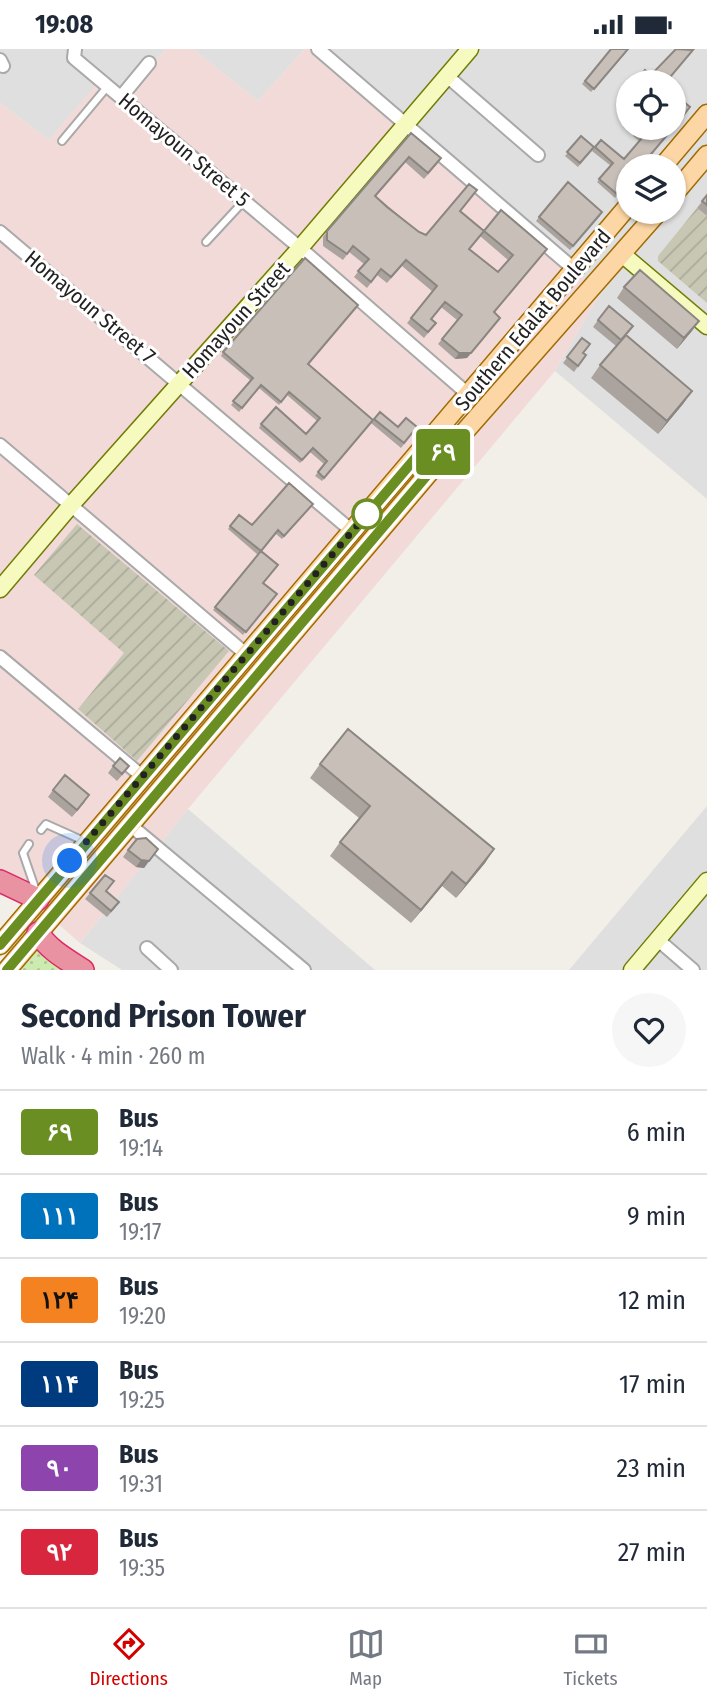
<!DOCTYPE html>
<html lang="en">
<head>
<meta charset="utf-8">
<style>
	:root { --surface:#fff; --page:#f6f6f7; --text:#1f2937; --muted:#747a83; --line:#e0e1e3; --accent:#d40000 }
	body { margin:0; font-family:"Fira Sans Condensed",sans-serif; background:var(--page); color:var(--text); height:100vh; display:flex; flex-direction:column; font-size:26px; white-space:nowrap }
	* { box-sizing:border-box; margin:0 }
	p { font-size:23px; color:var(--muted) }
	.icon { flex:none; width:38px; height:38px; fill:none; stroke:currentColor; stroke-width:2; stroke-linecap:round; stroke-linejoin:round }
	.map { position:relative; height:921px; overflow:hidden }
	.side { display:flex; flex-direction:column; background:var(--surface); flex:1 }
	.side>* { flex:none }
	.badge { padding:0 14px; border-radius:5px; font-size:24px; line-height:46px }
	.buttons { position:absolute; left:616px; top:21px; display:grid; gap:14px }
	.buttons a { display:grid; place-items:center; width:70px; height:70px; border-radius:50%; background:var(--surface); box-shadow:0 2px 5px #0004; font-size:35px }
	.you { position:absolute; width:35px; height:35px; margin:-18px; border:5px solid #fff; border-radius:50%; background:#1a73e8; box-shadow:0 0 0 10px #1a73e833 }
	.map>.badge { position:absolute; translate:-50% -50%; box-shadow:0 0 0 4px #fff }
	.round { display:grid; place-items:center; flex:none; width:74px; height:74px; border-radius:37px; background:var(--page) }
	.head { display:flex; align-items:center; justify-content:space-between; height:119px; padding:0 21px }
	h1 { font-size:33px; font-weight:700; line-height:52px }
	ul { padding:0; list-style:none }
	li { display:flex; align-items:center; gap:21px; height:84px; padding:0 21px; border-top:2px solid var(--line) }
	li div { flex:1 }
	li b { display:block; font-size:26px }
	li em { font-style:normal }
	li .badge { min-width:77px; font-weight:700; text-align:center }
	.status { display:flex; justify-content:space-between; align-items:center; height:49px; padding:0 35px; background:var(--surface); direction:ltr }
	.status svg { height:19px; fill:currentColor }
	.tab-bar { display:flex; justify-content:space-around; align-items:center; height:98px; border-top:2px solid var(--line); background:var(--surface); font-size:19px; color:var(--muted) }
	.tab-bar a { display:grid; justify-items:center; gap:4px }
	.tab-bar .on { color:var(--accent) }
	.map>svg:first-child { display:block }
</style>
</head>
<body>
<div class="status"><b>19:08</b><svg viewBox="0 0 49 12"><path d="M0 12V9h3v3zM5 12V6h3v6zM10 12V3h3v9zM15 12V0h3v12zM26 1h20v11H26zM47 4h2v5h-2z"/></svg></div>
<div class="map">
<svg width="707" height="921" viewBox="0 0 707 921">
	<defs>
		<pattern id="construction-furrows" width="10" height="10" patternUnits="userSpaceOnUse" patternTransform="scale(1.75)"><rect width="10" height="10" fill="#c7c7b4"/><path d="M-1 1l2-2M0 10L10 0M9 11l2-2" fill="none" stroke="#abab9a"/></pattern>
		<pattern id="grass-dots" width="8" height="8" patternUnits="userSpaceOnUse" patternTransform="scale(1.75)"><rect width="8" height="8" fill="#cdebb0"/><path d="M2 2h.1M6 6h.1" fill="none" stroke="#b0c997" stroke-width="1.8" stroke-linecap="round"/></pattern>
	</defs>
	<rect width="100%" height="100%" fill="#f2efe9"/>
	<!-- residential -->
	<path fill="#e0dfdf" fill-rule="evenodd" d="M0,0H166L127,46L104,27L49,91L0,54Z
		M193,0H305L258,52Z
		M330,0H707V450L555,322L600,245ZM628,33H674V79H628ZM628,117H674V163H628Z
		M707,757V921H569Z
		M188,760L375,921H122L80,894Z"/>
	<!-- commercial -->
	<path fill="#f2dad9" d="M166,0H193L258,52L305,0H330L600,245L555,322L188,760L80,894L0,824V54L49,91L104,26L127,46Z"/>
	<!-- construction -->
	<path fill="url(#construction-furrows)" d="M697,159L707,167V254L658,212V207Z
		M77,475L229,602L137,712L78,660L124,604L34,526Z"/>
	<!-- grass -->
	<path fill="url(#grass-dots)" d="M36,898L44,909L63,921H18Z"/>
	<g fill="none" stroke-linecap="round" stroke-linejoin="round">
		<!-- lane casing -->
		<g stroke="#a9a9a9" stroke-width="10">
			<path id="lane" d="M62,92L108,37
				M206,193L244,152
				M41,781L46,775L84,792
				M29,795L23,804L36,842"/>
		</g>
		<!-- street casing -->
		<g stroke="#a9a9a9" stroke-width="16">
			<path id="street" d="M75,0L74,9L300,199L469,346
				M318,0L575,221
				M0,11L3,17
				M447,27L538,106
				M121,48L149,14
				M0,183L353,483
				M0,396L247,606
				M0,608L143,728
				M129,775L304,921
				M657,890L693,921
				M147,899L171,921"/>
		</g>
		<!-- secondary casing -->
		<g stroke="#707d05" stroke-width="19">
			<path id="secondary" d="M622,205L707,277
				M0,540L72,455L300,199L470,0
				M632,921L707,832"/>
		</g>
		<!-- primary casing -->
		<g stroke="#a06b00" stroke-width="21">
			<path id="primary" d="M663,117L707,65
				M674,145L707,106
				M0,896L628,157
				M7,921L445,405L658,163"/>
		</g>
		<!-- highway casing -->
		<g stroke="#dc2a67" stroke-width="24">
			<path id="highway" d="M0,832L38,850
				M38,884C49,901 66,910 83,921"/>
		</g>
		<!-- lane -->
		<use href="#lane" stroke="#fff" stroke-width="6"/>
		<!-- street -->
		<use href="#street" stroke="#fff" stroke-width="12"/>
		<!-- secondary -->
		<use href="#secondary" stroke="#f7fabf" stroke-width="16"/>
		<!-- primary -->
		<use href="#primary" stroke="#fcd6a4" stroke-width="18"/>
		<!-- highway -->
		<use href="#highway" stroke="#e892a2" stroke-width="21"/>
	</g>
	<!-- wall -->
	<path fill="#aba49e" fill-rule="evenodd" d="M611,0H629L591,43L582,35Z
		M639,79H674L615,149L597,133L611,117L592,102L595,98L624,110L639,92L633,87Z
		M411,84L437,115L424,130L405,113L376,147L419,183L426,186L477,141L460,162L484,182L543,205L494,264L500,269L467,309L455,310L438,295L457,271L441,258L432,270L436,274L424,289L407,274L433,243L402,217L387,234L377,226L367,239L354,228L364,215L349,203L343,211L323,197V188L327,182ZM480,187L508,211L498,223L469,200Z
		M581,87L594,98L578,118L565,107Z
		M707,146V167L697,159Z
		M600,167L570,201L536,172L539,168Z
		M624,238L699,272L677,300L617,249Z
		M598,271L627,287L692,342L683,355L658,385L591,329L600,316L616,297L593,278Z
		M582,289L583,304L586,306L574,323L563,314Z
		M223,303L308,315L373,371L380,363L398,378H417L401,399L371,374L322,432L315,427L324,415L310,403L300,414L259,379L261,375L306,385L317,372L287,346L279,356L259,339L239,363L231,356L251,332L221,307Z
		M310,458L282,490L276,485L261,503L263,534L277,545L243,586L213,561L258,506L228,480L239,466L252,476Z
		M320,715L494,800L485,814L456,849L442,837L411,874L330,807L340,793L359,769L310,729Z
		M113,717L124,724L117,732L108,724Z
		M53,741L85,753L72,768L48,748Z
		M158,800L144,819L136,818L123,808L128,801Z
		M106,842L115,859L107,868L85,850L90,844Z"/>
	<!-- shaded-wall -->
	<path fill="#8b8681" d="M500,269L467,309L455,310L459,304Z
		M699,272L692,282L677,300L684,289Z
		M692,342L683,355L658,385L667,372Z
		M158,800L144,819L136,818L141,811Z
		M494,800L485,814L456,849L466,835Z
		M452,823L442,837L411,874L421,861Z"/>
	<!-- building -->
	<path fill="#c7bfb8" stroke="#8b8681" stroke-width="2" fill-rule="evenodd" d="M611,0H628L594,40L585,32Z
		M676,0L693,1L666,33H640L637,31L645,21L651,26Z
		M674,45L690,58L674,78Z
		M639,79H673L641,117H628V132L617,145L599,130L613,114L595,98L601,91L624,110L642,89L635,84Z
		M411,84L441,109L428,124L409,108L375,147L387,158L419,183L426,186L469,135L477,141L460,162L484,182L501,161L547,200L494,263L500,269L471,304H459L442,290L462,266L445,253L431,270L436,274L428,283L411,269L437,237L406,211L391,228L381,220L371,233L358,222L369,210L353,197L347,205L327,191V182ZM484,182L513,206L498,223L469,200Z
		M581,87L594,98L580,114L567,103Z
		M568,133L602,163L573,197L539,168Z
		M707,146V156L702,152Z
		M305,209L358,256L308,315L373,371L324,429L318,423L327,412L313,399L302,411L261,375L276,358L306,385L320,369L289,343L281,353L261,336L242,359L233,352L253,329L223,303Z
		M640,221L699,272L684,289L624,238Z
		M609,257L633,277L621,291L598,271Z
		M626,286L692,342L667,372L600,316Z
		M582,289L590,295L583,304L586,306L578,317L567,308Z
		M380,363L398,378L406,369L417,378L404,394L374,370Z
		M289,434L313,455L284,487L278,481L261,502L278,516L263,534L277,545L246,583L215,558L261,502L230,477L239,466L252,476Z
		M348,680L494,800L466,835L452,823L421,861L340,793L370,757L320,715Z
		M120,709L129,717L122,725L113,717Z
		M65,726L89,746L77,761L53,741Z
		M146,789L158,800L149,812L141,811L128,801L137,790Z
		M105,826L114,832L106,842L119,853L111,862L90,844Z"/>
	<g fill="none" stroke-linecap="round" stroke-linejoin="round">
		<!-- line casing -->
		<g stroke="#fff" stroke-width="16">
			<path id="line" d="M0,896L430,392L445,405L7,921"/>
		</g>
		<!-- line -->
		<use href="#line" stroke="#6b8e23" stroke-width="10"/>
		<!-- walk -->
		<path stroke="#222" stroke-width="7" stroke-dasharray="0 12.6" d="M70,812L367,465"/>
	</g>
	<!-- markers -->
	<circle fill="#fff" stroke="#6b8e23" stroke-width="3.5" cx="367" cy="465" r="14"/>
	<g text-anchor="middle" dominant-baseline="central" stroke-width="6" stroke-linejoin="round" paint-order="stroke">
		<!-- street labels -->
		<g font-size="21" fill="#222" stroke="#fff">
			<text transform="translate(184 101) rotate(40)">Homayoun Street 5</text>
			<text transform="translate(90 258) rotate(40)">Homayoun Street 7</text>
			<text transform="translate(236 271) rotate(-48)">Homayoun Street</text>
			<text transform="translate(533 271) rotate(-50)">Southern Edalat Boulevard</text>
		</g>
	</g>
</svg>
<div class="buttons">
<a><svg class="icon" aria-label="locate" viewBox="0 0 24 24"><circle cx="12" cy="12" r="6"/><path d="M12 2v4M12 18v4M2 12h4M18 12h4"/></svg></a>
<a><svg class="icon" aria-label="layers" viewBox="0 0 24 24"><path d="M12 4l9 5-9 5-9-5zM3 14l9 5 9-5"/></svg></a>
</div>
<div class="you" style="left:70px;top:812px"></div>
<b class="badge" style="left:443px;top:403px;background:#6b8e23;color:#fff">۶۹</b>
</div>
<section class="side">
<div class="head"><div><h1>Second Prison Tower</h1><p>Walk · 4 min · 260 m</p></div><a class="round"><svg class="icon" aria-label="heart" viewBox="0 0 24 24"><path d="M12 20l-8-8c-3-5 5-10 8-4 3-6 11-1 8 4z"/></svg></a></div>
<ul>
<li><span class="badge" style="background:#6b8e23;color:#fff">۶۹</span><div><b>Bus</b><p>19:14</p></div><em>6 min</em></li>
<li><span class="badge" style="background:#0072bc;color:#fff">۱۱۱</span><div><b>Bus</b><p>19:17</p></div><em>9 min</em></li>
<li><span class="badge" style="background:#f58220;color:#111">۱۲۴</span><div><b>Bus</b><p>19:20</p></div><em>12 min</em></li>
<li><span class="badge" style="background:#003b80;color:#fff">۱۱۴</span><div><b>Bus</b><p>19:25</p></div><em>17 min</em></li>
<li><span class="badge" style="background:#8e44ad;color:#fff">۹۰</span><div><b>Bus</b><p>19:31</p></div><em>23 min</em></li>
<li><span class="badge" style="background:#d7263d;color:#fff">۹۲</span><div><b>Bus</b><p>19:35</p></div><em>27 min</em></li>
</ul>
</section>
<nav class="tab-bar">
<a class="on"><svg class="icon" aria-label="directions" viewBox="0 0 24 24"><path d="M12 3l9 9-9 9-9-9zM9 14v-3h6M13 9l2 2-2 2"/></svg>Directions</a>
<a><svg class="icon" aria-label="map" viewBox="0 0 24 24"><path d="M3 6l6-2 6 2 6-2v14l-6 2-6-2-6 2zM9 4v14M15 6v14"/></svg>Map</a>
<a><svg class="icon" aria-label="tickets" viewBox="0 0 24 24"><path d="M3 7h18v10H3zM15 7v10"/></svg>Tickets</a>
</nav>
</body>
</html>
